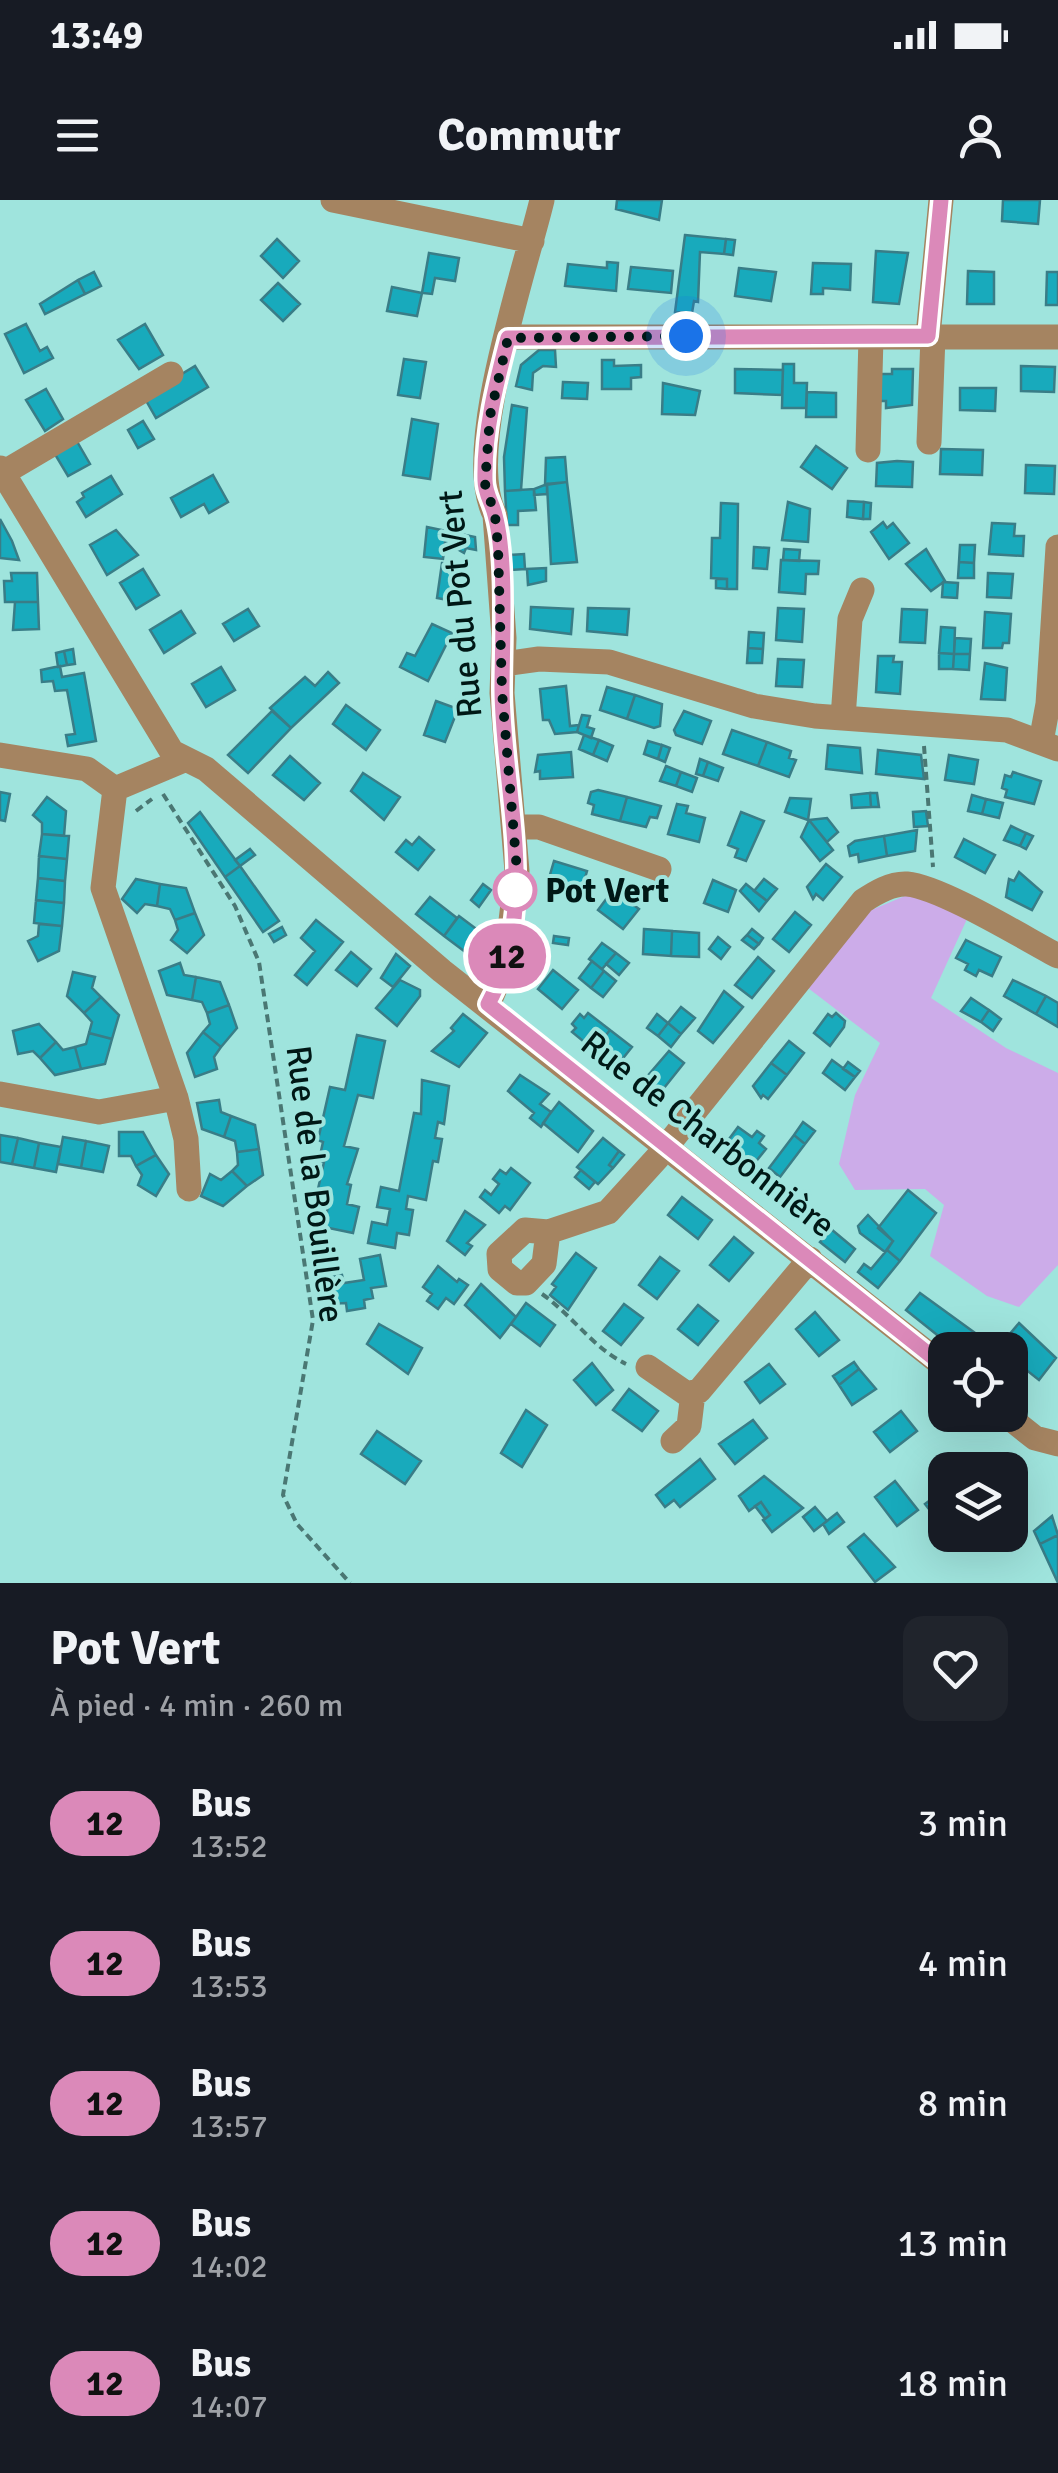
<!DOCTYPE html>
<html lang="fr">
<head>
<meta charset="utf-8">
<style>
	:root { --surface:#171b24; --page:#20242c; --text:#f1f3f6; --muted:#9ea1a6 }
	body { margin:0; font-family:Signika,sans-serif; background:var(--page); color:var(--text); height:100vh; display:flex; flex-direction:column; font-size:38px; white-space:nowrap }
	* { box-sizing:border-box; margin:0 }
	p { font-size:32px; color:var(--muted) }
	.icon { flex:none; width:55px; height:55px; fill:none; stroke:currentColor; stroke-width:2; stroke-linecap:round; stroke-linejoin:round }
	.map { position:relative; height:1383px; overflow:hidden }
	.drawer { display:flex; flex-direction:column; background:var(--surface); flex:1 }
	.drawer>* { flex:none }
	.badge { padding:0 20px; border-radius:32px; font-size:35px; line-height:65px }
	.fabs { position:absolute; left:928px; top:1132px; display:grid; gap:20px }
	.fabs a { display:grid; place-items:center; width:100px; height:100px; border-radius:20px; background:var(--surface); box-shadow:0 10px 40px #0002; font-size:50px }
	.you { position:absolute; width:50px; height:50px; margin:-25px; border:8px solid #fff; border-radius:50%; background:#1a73e8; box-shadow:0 0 0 15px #1a73e833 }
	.map>.badge { position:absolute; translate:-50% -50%; box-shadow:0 0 0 5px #fff }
	.round { display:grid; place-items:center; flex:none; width:105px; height:105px; border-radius:20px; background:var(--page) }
	.headline { display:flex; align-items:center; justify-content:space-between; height:170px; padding:0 50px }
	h1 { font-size:48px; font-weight:700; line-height:75px }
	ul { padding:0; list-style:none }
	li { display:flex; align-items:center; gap:30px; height:140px; padding:0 50px }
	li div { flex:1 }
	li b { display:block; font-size:38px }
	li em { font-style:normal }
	li .badge { min-width:110px; font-weight:700; text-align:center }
	.status { display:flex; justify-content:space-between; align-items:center; height:70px; padding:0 50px; background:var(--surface); direction:ltr }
	.status svg { height:28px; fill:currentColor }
	header { display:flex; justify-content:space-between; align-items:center; height:130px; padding:0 50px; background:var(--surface); font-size:45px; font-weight:700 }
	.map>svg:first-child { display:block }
</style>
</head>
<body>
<div class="status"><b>13:49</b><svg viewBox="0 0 49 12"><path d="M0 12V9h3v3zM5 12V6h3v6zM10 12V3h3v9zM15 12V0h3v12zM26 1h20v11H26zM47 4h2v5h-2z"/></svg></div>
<header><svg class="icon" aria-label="menu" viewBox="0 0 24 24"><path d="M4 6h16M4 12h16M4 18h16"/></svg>Commutr<svg class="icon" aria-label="person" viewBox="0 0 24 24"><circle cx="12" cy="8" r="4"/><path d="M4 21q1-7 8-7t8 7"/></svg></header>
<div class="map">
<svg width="1058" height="1383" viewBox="0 0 1058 1383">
	<rect width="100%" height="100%" fill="#9fe4dd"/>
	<!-- green -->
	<path fill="#ccace9" d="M912,693L967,719L931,798L1006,848L1058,873V1065L1019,1107L987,1096L930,1056L944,1005L925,989L855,990L839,964L855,895L880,843L808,788L869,711Z"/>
	<!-- building -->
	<path fill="#18aabc" stroke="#397d87" stroke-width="2.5" d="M617,0H662L659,20L616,9Z
		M1003,0H1040L1038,24L1002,21Z
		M685,35L726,39L724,54L700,52L698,102L694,101L692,113L675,112Z
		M277,39L299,61L283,78L261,56Z
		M726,39L735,40L733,55L724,54Z
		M876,51L908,53L899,104L873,102Z
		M429,53L459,58L455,81L435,78L432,94L422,93Z
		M607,62L618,63L616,91L565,86L568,64L607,68Z
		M813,63L851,64L850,90L823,88V94H811Z
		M631,67L673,71L671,93L628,89Z
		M739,68L776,72L771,101L735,96Z
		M968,71L994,72V104H967Z
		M94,72L101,86L85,94L78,80Z
		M1047,72H1058V105H1046Z
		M78,80L85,94L45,114L40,104Z
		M278,83L300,104L283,121L261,100Z
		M392,87L422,93L417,116L387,111Z
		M26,124L40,151L47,147L53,158L24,173L5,134Z
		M145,124L163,155L139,169L118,140Z
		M539,150H555L556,167L543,166L533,173L532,190L516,186L521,165Z
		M404,159L426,162L420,198L398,195Z
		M602,160H614V166L641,165V177L631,178V189H602Z
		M783,164H794V183H807L806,208H782Z
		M195,166L208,187L156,218L144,197Z
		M1021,166L1055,167L1054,192L1021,191Z
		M735,169L783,170L782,195L735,193Z
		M892,169H913L912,205L886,208V201H876L877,174H892Z
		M563,182L588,183L587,199L562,198Z
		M663,183L700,191L695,215L662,214Z
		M960,188H996L995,211L960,210Z
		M46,189L63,219L45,231L26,200Z
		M807,192L836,193V217H806Z
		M512,205L527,208L521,290L505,291L504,257Z
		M412,219L438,224L430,279L403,275Z
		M143,221L154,239L138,248L128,230Z
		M75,238L90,264L68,276L53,251Z
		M816,246L847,268L832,289L801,267Z
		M941,249L983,250L982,275L940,274Z
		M565,257L567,282L545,285L546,258Z
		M897,261L913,262L912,287L876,286L877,263Z
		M1026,265L1055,266L1054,294L1025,293Z
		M213,275L228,302L209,313L204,304L181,317L171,298Z
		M111,276L122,294L86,317L77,302L84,297L82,293Z
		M567,282L577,362L551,364L547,284Z
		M547,284V294L534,295V289Z
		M534,289L536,310L518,311V325H507L505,291Z
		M848,301L864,302L863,319L847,317Z
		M788,302L810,309L808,342L782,340Z
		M864,302L871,303L870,319H863Z
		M721,303L738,304L737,389H727V379L711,378L712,338H720Z
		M0,319L12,341L19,360L0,358Z
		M883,322L887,328L893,323L909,343L889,359L871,332Z
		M992,323L1015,324L1014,336H1024L1023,356L989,354Z
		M427,327L475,337L476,350L466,348L464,353L445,342L443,359L424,357Z
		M116,330L138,355L107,375L90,345Z
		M960,345H975L974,363L959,362Z
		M754,347L769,348L767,369L753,368Z
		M784,349L800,350L799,361L783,360Z
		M926,349L945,381L931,391L906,364Z
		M524,354L525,369L511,370L510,355Z
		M781,360L819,361L818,374H806L805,394L779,392Z
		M959,362L974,363V378H958Z
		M442,363L461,365L458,392L450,391L448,400L437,398Z
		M546,368V381L528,385L527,369Z
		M143,369L159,395L136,409L120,383Z
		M11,373H37L38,402H5L4,381H12Z
		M988,373L1013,374L1011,398L987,397Z
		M716,379H727V389L716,388Z
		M943,382L958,383L957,398L942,397Z
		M15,402H38L39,429L13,430Z
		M531,407L573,409L571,434L530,429Z
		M588,408L629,409L627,435L587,431Z
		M778,408L804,409L802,442L776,440Z
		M248,409L259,426L234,441L223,424Z
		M902,409L927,410L925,443L900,442Z
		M181,411L195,433L164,453L150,430Z
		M985,412L1011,414L1009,443H1003L1002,448H983Z
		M432,424L452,433L428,481L400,467L407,453L415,456Z
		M941,427L955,428L954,454L939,453Z
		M749,432L764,433L763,449L748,448Z
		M955,438L971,439L970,454H954Z
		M748,448L763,449L762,463H747Z
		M73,449L75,464L67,465L64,451Z
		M64,451L67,465L58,467L56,453Z
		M939,453L954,454L953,469H939Z
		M954,454H970L969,470L953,469Z
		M878,456H894L893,462H902L900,494L876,492Z
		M778,459L804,460L802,487L776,486Z
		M985,463L1007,468L1005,500L981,499Z
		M60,466L62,477L84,473L96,541L68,546L66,535L75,534L67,490L55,491L53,481L42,482L41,470Z
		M221,467L235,490L206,507L192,484Z
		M328,472L339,483L291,528L270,508L305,477L315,486Z
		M566,486L570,526L579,525L577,532L555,534L549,520H543L540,489Z
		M607,487L635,495L627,519L600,510Z
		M635,495L662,504L660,526L654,528L627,519Z
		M436,501L458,509L445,542L424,535Z
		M346,505L380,530L366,550L333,524Z
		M272,511L291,528L248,573L228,555Z
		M684,511L711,521L702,544L676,535L674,530Z
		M582,515L590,516L587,527L594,529L591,538L577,532Z
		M732,530L767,542L758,566L723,554Z
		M584,535L599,540L593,555L579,549Z
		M599,540L613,546L607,561L593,555Z
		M648,541L662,545L658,559L644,554Z
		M767,542L791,551L789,558L796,560L789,577L758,566Z
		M662,545L670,548L665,562L658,559Z
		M828,545L860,548L862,573L826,569Z
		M878,550L921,555L924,579L876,574Z
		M571,552L573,577L540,579V571L535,572L538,555Z
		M949,555L978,560L974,584L945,580Z
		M290,556L320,583L304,600L273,575Z
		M700,559L708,562L703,576L696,574Z
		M708,562L723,568L718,581L703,576Z
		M666,566L681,572L676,586L660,581Z
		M681,572L697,578L692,592L676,586Z
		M1013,572L1041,581L1034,604L1005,597L1007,590L1002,588L1005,575L1011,577Z
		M363,573L400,597L384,620L351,591Z
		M598,590L627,597L620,621L592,614L594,605L588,603L591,592Z
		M0,592L10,594L5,621L0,620Z
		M870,593L871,607L852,608L851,595Z
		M870,593H877L879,607H871Z
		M972,595L986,599L982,614L968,611Z
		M47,597L66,611L64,636L42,634V623L33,615Z
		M627,597L661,606L657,618L650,617L646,627L620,621Z
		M790,598L811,599L808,620L785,612Z
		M986,599L1003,603L999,618L982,614Z
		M677,604L688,606L686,613L705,618L699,642L668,634Z
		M926,611L928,626L914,627L913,612Z
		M200,612L240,666L225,677L188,623Z
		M741,612L764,621L746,661L735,657L738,649L728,645Z
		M827,618L838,632L827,642L809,620Z
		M809,620L833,650L820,661L801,637Z
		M1011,626L1026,633L1020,646L1004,640Z
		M917,630L915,651L887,656L884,636Z
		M1026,633L1033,636L1026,649L1020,646Z
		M42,634L69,636L67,659L39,656Z
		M884,636L887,656L859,662L858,654L850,656L848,646L855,641Z
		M419,637L434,650L418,670L396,652L406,640L412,645Z
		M964,639L995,655L985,673L955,657Z
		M250,649L255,655L240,666L235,660Z
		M39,656L67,659L65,681L38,678Z
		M554,661L587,671L580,695L547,685Z
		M826,664L842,677L823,700L816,694L813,699L807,687Z
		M240,666L279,721L263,732L225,677Z
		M1019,672L1042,692L1032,710L1006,697L1009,679L1014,681Z
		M38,678L65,681L64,703L36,700Z
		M136,679L160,684L157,706L145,704L137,713L122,699Z
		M764,679L777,689L767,701L754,691Z
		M713,680L736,690L728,712L704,703Z
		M160,684L186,688L195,713L175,720L170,709L157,706Z
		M483,684L491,690L479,707L471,700Z
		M746,684L767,701L759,711L740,691Z
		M613,690L639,709L623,729L598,710Z
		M430,697L457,718L444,736L416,714Z
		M36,700L64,703L62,726L34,723Z
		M795,712L811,725L789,752L773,739Z
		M195,713L204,735L187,753L171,740L178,730L175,720Z
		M459,716L483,734L468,754L444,736Z
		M316,720L343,742L307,785L295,775L315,751L301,738Z
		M39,724L62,726L59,751L38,761L28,741L38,736Z
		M282,727L286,735L274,742L269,734Z
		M644,729L672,731L671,756L643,754Z
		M752,729L763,738L759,744L747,735Z
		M672,731L699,733V757L671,756Z
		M747,735L759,744L754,749L742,740Z
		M554,736L569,738L568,745L553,743Z
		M718,737L730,747L721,759L709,749Z
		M966,740L1001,757L992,776L979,770L976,776L965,770L968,764L956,758Z
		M602,743L616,753L602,769L589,759Z
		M351,752L371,769L357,786L336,770Z
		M616,753L629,763L619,775L606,764Z
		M396,754L410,766L393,787L381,778Z
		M758,757L774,771L752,798L735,785Z
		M592,761L604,771L591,788L579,778Z
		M180,763L184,775L196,777L192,800L167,795L159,771Z
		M553,770L578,790L562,809L538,789Z
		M604,771L616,781L603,797L591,788Z
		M73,772L95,777L92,788L101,797L84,813L67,796Z
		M196,777L220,782L229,805L207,813L202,802L192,800Z
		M400,780L420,790V796L397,826L376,808Z
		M1013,780L1046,796L1036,814L1004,796Z
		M724,791L743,807L713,843L698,831Z
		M1046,796L1058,803V827L1036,814Z
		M101,797L119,815L112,839L89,833L92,822L84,813Z
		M971,798L989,810L981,822L961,811Z
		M229,805L237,828L221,847L203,832L210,824L207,813Z
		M681,807L695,818L681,834L668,823Z
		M989,810L1001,819L993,831L981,822Z
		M588,813L610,830L594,850L572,832L576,828L572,824L580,814L584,818Z
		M836,813L845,821L844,827L830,846L814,833L828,814L832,817Z
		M463,814L487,833L459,867L432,851L454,831L451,828Z
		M657,814L668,823L658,836L647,828Z
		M668,823L681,834L671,847L658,836Z
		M39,824L56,842L40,858L33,851L18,854L13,831Z
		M610,830L632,847L616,867L594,850Z
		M203,832L221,847L214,857L217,869L195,877L187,853Z
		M89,833L112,839L105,864L81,869L75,847L86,844Z
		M357,835L385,841L373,898L358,895L344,946L358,949L347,984L351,985L347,1004L359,1007L353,1033L324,1027L329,1001L316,998L324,962L319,960L323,942L318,940L330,887L345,890Z
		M789,841L804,853L787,875L771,863Z
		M56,842L63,850L75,847L81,869L55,875L40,858Z
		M669,851L684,863L660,893L644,880Z
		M832,860L855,877L845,890L823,873Z
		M848,862L860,871L855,877L843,869Z
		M771,863L787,875L768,899L763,895L761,898L753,886Z
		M520,875L549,894L540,904L551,912L541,927L530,918L534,913L508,891Z
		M422,880L449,886L444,924L438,922L435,938L442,939L438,962L433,961L426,1000L408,996L406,1009L413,1010L409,1035L397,1033L395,1048L368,1043L372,1022L387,1025L390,1009L377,1007L381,987L399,991L414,913L421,914Z
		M219,900L221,912L231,916L224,937L202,929L197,903Z
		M559,902L593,931L578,952L543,923Z
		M231,916L255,925L259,949L237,952L235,941L224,937Z
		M803,922L815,931L805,944L794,935Z
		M738,927L752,937L757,931L764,936L759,943L766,949L753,965L726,943Z
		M119,932H143L156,955L136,966L131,956H119Z
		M0,935L18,938L12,964L0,962Z
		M794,935L805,944L780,977L769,968Z
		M63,937L86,941L81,968L58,964Z
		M18,938L39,943L34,968L12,964Z
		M603,938L619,951L609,965L613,968L598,984L577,967Z
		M86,941L109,946L103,972L81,968Z
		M39,943L61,947L56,972L34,968Z
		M259,949L263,975L247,986L232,971L238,965L237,952Z
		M619,951L624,955L613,968L609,965Z
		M156,955L169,974L156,996L138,985L142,975L136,966Z
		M511,968L530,983L510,1010L505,1006L499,1013L480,997L485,990L491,995L499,984L493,979L500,970L506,974Z
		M581,970L595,982L589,989L575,977Z
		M232,971L247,986L223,1006L201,996L210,974L221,980Z
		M908,990L936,1013L900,1061L887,1050L893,1041L878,1028Z
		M682,997L712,1020L698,1039L668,1015Z
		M465,1011L485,1025L467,1043L472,1046L465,1055L447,1041Z
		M868,1015L893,1041L885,1052L860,1033L858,1026Z
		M831,1029L855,1049L845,1062L820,1042Z
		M734,1037L753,1053L729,1081L710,1065Z
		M887,1050L900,1061L878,1088L858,1072L864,1064L871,1069Z
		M576,1053L596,1068L568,1110L550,1095L556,1087L552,1084Z
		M380,1055L386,1086L371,1088L373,1098L364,1100L365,1108L347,1111L346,1103L329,1104L323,1079L342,1075L344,1083L364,1080L360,1059Z
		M660,1057L679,1071L657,1099L639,1085Z
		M438,1066L457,1082L459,1079L468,1085L454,1104L446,1098L438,1109L427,1101L432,1094L423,1087Z
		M481,1084L516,1117L500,1138L465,1105Z
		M920,1093L982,1138L972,1150H956L906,1110Z
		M526,1103L555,1125L540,1146L511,1124Z
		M624,1104L643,1118L621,1145L603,1131Z
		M698,1105L718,1121L698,1145L678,1129Z
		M815,1112L839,1140L819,1156L796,1129Z
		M1019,1123L1056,1158L1039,1180L1010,1157V1150L998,1148Z
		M379,1124L422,1148L408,1174L367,1144Z
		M854,1162L859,1169L839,1185L833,1176Z
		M592,1163L613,1190L596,1205L574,1180Z
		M769,1164L785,1184L760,1203L745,1182Z
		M859,1169L876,1189L852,1205L839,1185Z
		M629,1189L658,1211L642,1231L613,1210Z
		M526,1210L547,1225L522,1267L501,1253Z
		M901,1211L917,1231L890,1252L874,1232Z
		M753,1220L767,1238L735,1264L719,1244Z
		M377,1231L421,1261L405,1284L361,1254Z
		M700,1259L715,1279L680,1307L674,1300L665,1307L656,1295Z
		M764,1276L803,1308L772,1332L763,1320L770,1315L761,1302L749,1311L739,1296Z
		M895,1281L918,1310L897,1326L875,1297Z
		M941,1292L945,1303L932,1313L925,1304Z
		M761,1302L770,1315L765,1319L755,1306Z
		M815,1307L827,1321L814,1331L803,1317Z
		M837,1313L844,1322L829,1334L823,1324Z
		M1052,1316L1058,1335L1040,1344L1034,1331Z
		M864,1334L895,1367L875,1382L848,1347Z
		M976,1335H1002L986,1347Z
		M1058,1335V1383L1040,1344Z"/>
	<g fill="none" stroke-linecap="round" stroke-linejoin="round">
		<!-- path -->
		<path stroke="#4a7773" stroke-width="4" stroke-dasharray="8 5" stroke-linecap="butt" d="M924,546L933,667
			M163,594L235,706L259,762L313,1120L283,1295L297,1324L350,1383
			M136,611L152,599
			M542,1094C572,1115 593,1148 626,1164"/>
		<!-- minor -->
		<path stroke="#a58461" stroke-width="25" d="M333,0L532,41
			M928,136L941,0
			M508,137H1058
			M929,242L933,136
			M868,250L871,137
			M0,268L172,552L206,569L442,771L945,1167
			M3,273L171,174
			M503,464L539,459L609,462L754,506L815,516L1007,530L1058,549
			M843,518L850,419L862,390
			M1041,542L1048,504L1058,347
			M0,555L87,569L115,589
			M115,589L184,560
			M515,627H539L659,669
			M488,805L506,762L517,671L502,493L504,438L495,315C462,253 525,71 542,0
			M0,894L99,912L176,898L103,688L115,589
			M176,898L186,939L189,989
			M548,1032L544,1064L526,1083H517L500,1069L499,1054L525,1030L548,1032L608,1012L658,957L863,701C875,693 891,683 907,684C941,687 1024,738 1058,756
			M648,1167L687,1194L699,1191L810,1059
			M1006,1215L1035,1238L1058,1244
			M673,1241L689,1226L693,1193"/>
	</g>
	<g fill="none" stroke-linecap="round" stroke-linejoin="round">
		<!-- line casing -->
		<g stroke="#fff" stroke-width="22">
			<path id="line" d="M941,0L928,136L508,138C496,184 484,231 485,280C485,294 492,302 495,315C507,359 502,443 502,490C503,593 541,708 488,804L945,1167"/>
		</g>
		<!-- line -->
		<use href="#line" stroke="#db89b9" stroke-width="15"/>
		<!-- walk -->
		<path stroke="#001816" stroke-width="10" stroke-dasharray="0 18" d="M515,690L513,702L517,671L502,492L498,346L495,315L485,284L490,216L508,138L686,136"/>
	</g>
	<!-- markers -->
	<circle fill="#fff" stroke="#db89b9" stroke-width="5" cx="515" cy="690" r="20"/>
	<g text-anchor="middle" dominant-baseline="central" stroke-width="8" stroke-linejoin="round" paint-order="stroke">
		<!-- street labels -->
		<g font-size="35" fill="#001816" stroke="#9fe4dd">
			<text transform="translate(460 404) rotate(-95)">Rue du Pot Vert</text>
			<text transform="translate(708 934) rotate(38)">Rue de Charbonnière</text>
			<text transform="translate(315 984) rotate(83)">Rue de la Bouillère</text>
		</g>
		<!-- stop labels -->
		<g font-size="35" font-weight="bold" fill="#001816" stroke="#9fe4dd" text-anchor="start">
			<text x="545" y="690">Pot Vert</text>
		</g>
	</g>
</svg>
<div class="fabs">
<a><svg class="icon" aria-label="locate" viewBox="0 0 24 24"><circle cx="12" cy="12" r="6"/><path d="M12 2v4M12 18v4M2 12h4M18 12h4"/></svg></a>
<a><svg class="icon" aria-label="layers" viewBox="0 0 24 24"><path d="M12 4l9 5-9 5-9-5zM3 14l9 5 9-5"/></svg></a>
</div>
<div class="you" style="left:686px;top:136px"></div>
<b class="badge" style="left:507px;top:756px;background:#db89b9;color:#111">12</b>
</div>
<section class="drawer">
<div class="headline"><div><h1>Pot Vert</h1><p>À pied · 4 min · 260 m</p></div><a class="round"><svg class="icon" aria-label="heart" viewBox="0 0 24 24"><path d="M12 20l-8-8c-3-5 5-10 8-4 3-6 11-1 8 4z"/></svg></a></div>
<ul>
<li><span class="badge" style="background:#db89b9;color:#111">12</span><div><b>Bus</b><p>13:52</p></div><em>3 min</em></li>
<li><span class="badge" style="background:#db89b9;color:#111">12</span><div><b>Bus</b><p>13:53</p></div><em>4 min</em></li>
<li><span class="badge" style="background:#db89b9;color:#111">12</span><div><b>Bus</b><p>13:57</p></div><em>8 min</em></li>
<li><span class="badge" style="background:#db89b9;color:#111">12</span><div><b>Bus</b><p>14:02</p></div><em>13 min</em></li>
<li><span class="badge" style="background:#db89b9;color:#111">12</span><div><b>Bus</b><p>14:07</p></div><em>18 min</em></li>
</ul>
</section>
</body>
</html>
